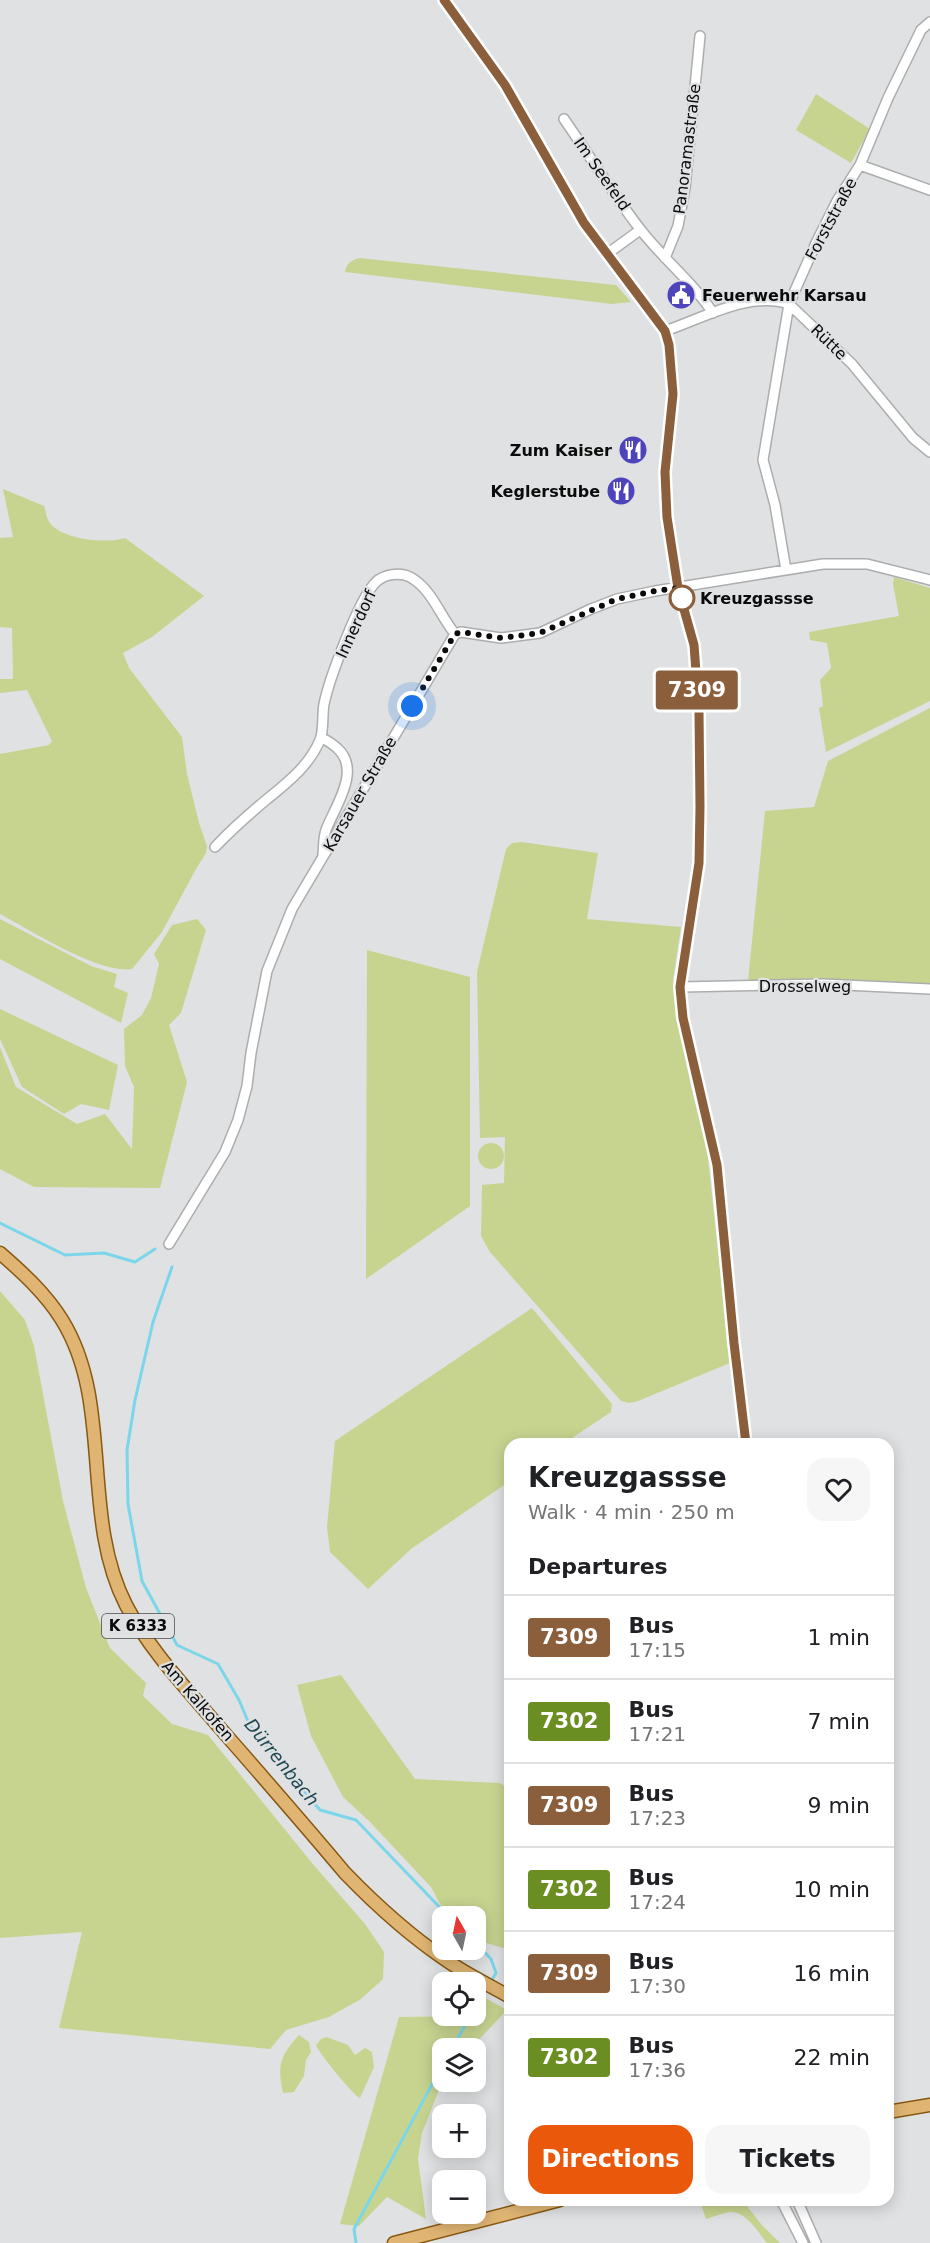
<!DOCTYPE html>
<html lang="en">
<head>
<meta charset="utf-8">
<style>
	:root { --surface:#fff; --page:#f6f6f6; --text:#202124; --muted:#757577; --line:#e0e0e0; --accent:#ea580c }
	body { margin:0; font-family:"DejaVu Sans",sans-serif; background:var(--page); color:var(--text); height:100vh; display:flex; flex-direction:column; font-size:22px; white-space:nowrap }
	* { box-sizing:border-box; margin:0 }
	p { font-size:20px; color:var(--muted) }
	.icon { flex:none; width:33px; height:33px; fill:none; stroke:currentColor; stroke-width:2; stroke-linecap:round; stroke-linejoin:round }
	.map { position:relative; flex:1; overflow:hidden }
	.panel { position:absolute; left:504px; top:1438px; width:390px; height:768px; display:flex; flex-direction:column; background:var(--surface); border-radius:18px; box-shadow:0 3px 15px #0003 }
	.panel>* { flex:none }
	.badge { padding:0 12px; border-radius:4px; font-size:21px; line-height:39px }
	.needle { width:39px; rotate:351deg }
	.tools { position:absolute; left:432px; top:1906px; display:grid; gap:12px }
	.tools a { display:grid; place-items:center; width:54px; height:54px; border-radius:12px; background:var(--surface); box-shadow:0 3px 15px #0003; font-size:30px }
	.you { position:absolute; width:30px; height:30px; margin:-15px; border:4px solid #fff; border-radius:50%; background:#1a73e8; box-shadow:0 0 0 9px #1a73e833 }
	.map>.badge { position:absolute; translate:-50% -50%; box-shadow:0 0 0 3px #fff }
	h2 { padding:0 24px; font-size:22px; line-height:54px }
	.round { display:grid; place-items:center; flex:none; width:63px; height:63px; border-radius:18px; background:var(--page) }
	.head { display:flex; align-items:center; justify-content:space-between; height:102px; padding:0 24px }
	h1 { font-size:28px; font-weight:800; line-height:45px }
	.primary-button { display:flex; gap:12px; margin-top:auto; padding:12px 24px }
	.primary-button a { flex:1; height:69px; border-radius:18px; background:var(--accent); color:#fff; font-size:24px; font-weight:800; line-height:69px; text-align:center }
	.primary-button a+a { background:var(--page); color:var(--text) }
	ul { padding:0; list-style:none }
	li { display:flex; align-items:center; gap:18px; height:84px; padding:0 24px; border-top:2px solid var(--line) }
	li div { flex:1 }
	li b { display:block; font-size:22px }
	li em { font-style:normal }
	li .badge { min-width:66px; font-weight:700; text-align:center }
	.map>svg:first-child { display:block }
</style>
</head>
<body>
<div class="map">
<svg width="930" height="2243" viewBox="0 0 930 2243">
	<rect width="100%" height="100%" fill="#dfe1e2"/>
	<!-- green -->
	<path fill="#c7d490" d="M816,94L870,129L851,163L796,130Z
		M359,258L616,285L631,302L612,304L345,272C347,263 350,261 359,258Z
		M3,489L44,506C46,511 46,516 48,520C58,540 107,544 125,538L204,596L152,637L123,653L129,668L182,737L187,774L199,823L207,846L206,853L196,869L162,932L132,969C98,974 32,931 0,914V754L49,745L52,741L27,690L0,693V679H13L12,628L0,627V538L13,537Z
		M894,577L930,588V701L826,752L819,708L823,706L820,680L831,668L827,643L810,640L809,632L899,616L893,584Z
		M930,708V986L887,981H748L765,811L814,807L828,761Z
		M522,842L598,853L587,919L681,927L673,980L677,1016L691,1087L707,1149L730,1363L638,1401L629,1403L621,1401L490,1252L481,1236L482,1185L504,1183L505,1137L480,1138L477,972L506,849L512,843Z
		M0,919L91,966L117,974L114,987L128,993L121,1023L0,959Z
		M197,919L206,930L181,1013L169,1025L187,1082L160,1188L34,1187L0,1169V1047L16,1087L77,1124L105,1114L132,1149L134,1087L125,1066L124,1029L142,1015L151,998L159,964L154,954L172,925Z
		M367,950L470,977V1206L366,1279Z
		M0,1009L118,1065L109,1110L81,1104L64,1114L22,1087L0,1039Z
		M478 1156a13 13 0 1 1 26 0a13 13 0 1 1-26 0Z
		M0,1291L25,1320L34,1346L63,1501L86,1588L110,1648L146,1683L143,1696L172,1724L208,1735L312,1863L365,1924L384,1952L383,1979L361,1999L329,2017L286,2030L270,2049L59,2028L82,1932L0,1938Z
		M532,1308L612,1404L611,1412L563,1444H510V1481L411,1549L368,1589L330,1552L327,1527L335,1441Z
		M341,1675L415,1779L500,1783L510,1790V1926L503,1930L510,1938V1950L476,1940V1917H447L431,1887L369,1821L343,1797L311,1736L297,1685Z
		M476,1993L507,2010L470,2049H442V2082L422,2133L418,2159L426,2219L387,2197L359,2226L340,2224L399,2017L476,2016Z
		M299,2035L309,2042L311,2052L306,2060L304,2076L294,2092L283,2093C277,2065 280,2056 299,2035Z
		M326,2037L348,2045L355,2055L365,2048L372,2052L374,2067L360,2098C353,2095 318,2052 316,2045L321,2039Z
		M700,2201H743L761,2224L780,2243H767C758,2232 746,2211 730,2212C722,2213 713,2217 706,2219Z"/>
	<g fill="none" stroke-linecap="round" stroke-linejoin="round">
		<!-- stream -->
		<path stroke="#7bd6e9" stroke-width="3" d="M0,1223L65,1255L104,1253L135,1262L155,1249
			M172,1267L153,1322L135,1400L127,1450L128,1504L142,1581L177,1645L218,1664L239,1700L250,1726L320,1810L356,1820L449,1917
			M476,1943L491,1959L496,1973L490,1983
			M476,2006L486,1989
			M452,2049L470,2016
			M356,2243L354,2229L442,2066"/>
		<!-- minor casing -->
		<g stroke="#acadae" stroke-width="12">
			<path id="minor" d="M444,0L505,85L584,223L665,331L669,345L673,394L665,472L667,517L678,588L694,645L699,712V863L680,987L683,1018L717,1165L736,1366L746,1444
				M564,119C589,155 613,194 640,229C663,259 693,282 713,313
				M860,165L930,190
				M607,254L640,230
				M665,258L678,226L685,188L700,36
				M665,331C704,318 748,291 789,304L852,364L913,438L930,452
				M786,570L775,505L763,460L789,304L816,243L837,201L860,165L888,98L921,30L930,22
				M321,738C328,740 332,744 337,748C362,770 335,806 326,830C323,837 324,846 323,854
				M215,847C231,830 248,815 266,800C287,783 309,766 320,740C324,730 322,715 324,704C329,680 359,598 376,582C384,574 400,572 410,577C432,589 440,616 455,634
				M680,987L823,984L930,989
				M169,1244L225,1152L238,1120L247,1086L251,1053L267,971L292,909L455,634L461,632L501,638L540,633L591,609L617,599L655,591L823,564H867L930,580
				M781,2200L803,2243
				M797,2200L816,2243"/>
		</g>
		<!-- major casing -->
		<g stroke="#885912" stroke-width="15">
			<path id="major" d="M0,1253C23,1273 46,1294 62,1320C114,1404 80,1515 126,1605C150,1651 187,1689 220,1728C262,1776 304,1824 345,1873C376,1905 409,1935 446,1960C466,1974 489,1985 510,1997
				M888,2112L930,2105
				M394,2243L560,2200"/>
		</g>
		<!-- minor -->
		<use href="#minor" stroke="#fff" stroke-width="9"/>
		<!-- major -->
		<use href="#major" stroke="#e0b573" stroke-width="12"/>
	</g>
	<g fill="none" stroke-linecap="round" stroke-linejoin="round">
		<!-- line casing -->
		<g stroke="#fff" stroke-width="14">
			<path id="line" d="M444,0L505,85L584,223L665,331L669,345L673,394L665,472L667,517L678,588L694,645L699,712L700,807L699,863L680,987L683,1018L717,1165L734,1343L746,1444"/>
		</g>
		<!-- line -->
		<use href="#line" stroke="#8b5e3c" stroke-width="9"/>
		<!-- walk -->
		<path stroke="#0b0b0c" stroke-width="6" stroke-dasharray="0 10.8" d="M412,706L455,634L461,632L501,638L540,633L617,599L655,591L678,588L683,603L682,598"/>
	</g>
	<!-- icons -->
	<defs>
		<g id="civic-disc" transform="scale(1.5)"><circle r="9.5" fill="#4d43ba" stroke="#dfe1e2"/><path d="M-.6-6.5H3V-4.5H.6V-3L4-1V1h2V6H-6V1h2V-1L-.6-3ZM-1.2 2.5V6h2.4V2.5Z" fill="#fff"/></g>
		<g id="restaurant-disc" transform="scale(1.5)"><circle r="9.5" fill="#4d43ba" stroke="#dfe1e2"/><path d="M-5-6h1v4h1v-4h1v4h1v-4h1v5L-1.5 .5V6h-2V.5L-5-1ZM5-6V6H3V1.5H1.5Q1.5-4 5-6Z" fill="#fff"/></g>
	</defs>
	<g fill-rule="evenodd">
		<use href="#civic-disc" x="681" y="295"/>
		<use href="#restaurant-disc" x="633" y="450"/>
		<use href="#restaurant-disc" x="621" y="491"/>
	</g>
	<!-- markers -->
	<circle fill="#fff" stroke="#8b5e3c" stroke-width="3" cx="682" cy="598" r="12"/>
	<g text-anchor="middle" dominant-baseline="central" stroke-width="4.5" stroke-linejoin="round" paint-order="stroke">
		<!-- shield labels -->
		<rect fill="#dfe1e2" stroke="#4b4b4c" stroke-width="1.5" x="102" y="1614" width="72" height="24" rx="4.5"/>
		<g font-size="15" font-weight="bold" fill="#0b0b0c">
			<text x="138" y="1626">K 6333</text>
		</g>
		<!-- street labels -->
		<g font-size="16" fill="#0b0b0c" stroke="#dfe1e2">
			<text transform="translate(687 149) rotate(-83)">Panoramastraße</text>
			<text transform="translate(602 174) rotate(55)">Im Seefeld</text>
			<text transform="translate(831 219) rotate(-62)">Forststraße</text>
			<text transform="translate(829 342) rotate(44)">Rütte</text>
			<text transform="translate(356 624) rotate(-65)">Innerdorf</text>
			<text transform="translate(360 794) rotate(-60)">Karsauer Straße</text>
			<text x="805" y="986">Drosselweg</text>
			<text transform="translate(198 1701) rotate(49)">Am Kalkofen</text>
		</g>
		<!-- poi labels -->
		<g font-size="16" font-weight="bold" fill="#0b0b0c" stroke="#dfe1e2" text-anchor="end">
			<text x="702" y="295" text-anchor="start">Feuerwehr Karsau</text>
			<text x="612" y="450">Zum Kaiser</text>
			<text x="600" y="491">Keglerstube</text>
		</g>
		<!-- stop labels -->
		<g font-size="16" font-weight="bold" fill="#0b0b0c" stroke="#dfe1e2" text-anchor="start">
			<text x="700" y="598">Kreuzgassse</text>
		</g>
		<!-- water labels -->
		<g font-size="18" font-style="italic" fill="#204952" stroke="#dfe1e2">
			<text transform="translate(282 1762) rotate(51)">Dürrenbach</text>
		</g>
	</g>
</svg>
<div class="tools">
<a><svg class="needle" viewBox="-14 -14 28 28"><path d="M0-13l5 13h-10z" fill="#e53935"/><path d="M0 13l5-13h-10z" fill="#757577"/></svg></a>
<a><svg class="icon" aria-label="locate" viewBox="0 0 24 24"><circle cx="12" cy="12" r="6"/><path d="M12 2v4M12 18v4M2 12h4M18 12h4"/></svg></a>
<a><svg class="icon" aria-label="layers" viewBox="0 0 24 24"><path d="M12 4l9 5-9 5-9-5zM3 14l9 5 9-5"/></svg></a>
<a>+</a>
<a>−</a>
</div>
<div class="you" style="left:412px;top:706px"></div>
<b class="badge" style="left:697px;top:690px;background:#8b5e3c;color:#fff">7309</b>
<section class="panel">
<div class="head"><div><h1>Kreuzgassse</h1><p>Walk · 4 min · 250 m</p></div><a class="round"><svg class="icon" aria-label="heart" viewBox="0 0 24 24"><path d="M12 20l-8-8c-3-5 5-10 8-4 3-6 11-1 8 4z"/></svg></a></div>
<h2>Departures</h2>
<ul>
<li><span class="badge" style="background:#8b5e3c;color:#fff">7309</span><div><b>Bus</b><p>17:15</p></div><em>1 min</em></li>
<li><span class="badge" style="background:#6b8e23;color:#fff">7302</span><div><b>Bus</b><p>17:21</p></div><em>7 min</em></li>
<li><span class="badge" style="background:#8b5e3c;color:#fff">7309</span><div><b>Bus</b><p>17:23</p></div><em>9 min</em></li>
<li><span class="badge" style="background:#6b8e23;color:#fff">7302</span><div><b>Bus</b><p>17:24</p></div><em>10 min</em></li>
<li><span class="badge" style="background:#8b5e3c;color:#fff">7309</span><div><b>Bus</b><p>17:30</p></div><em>16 min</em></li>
<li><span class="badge" style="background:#6b8e23;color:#fff">7302</span><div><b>Bus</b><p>17:36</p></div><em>22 min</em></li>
</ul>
<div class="primary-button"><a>Directions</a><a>Tickets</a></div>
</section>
</div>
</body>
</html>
